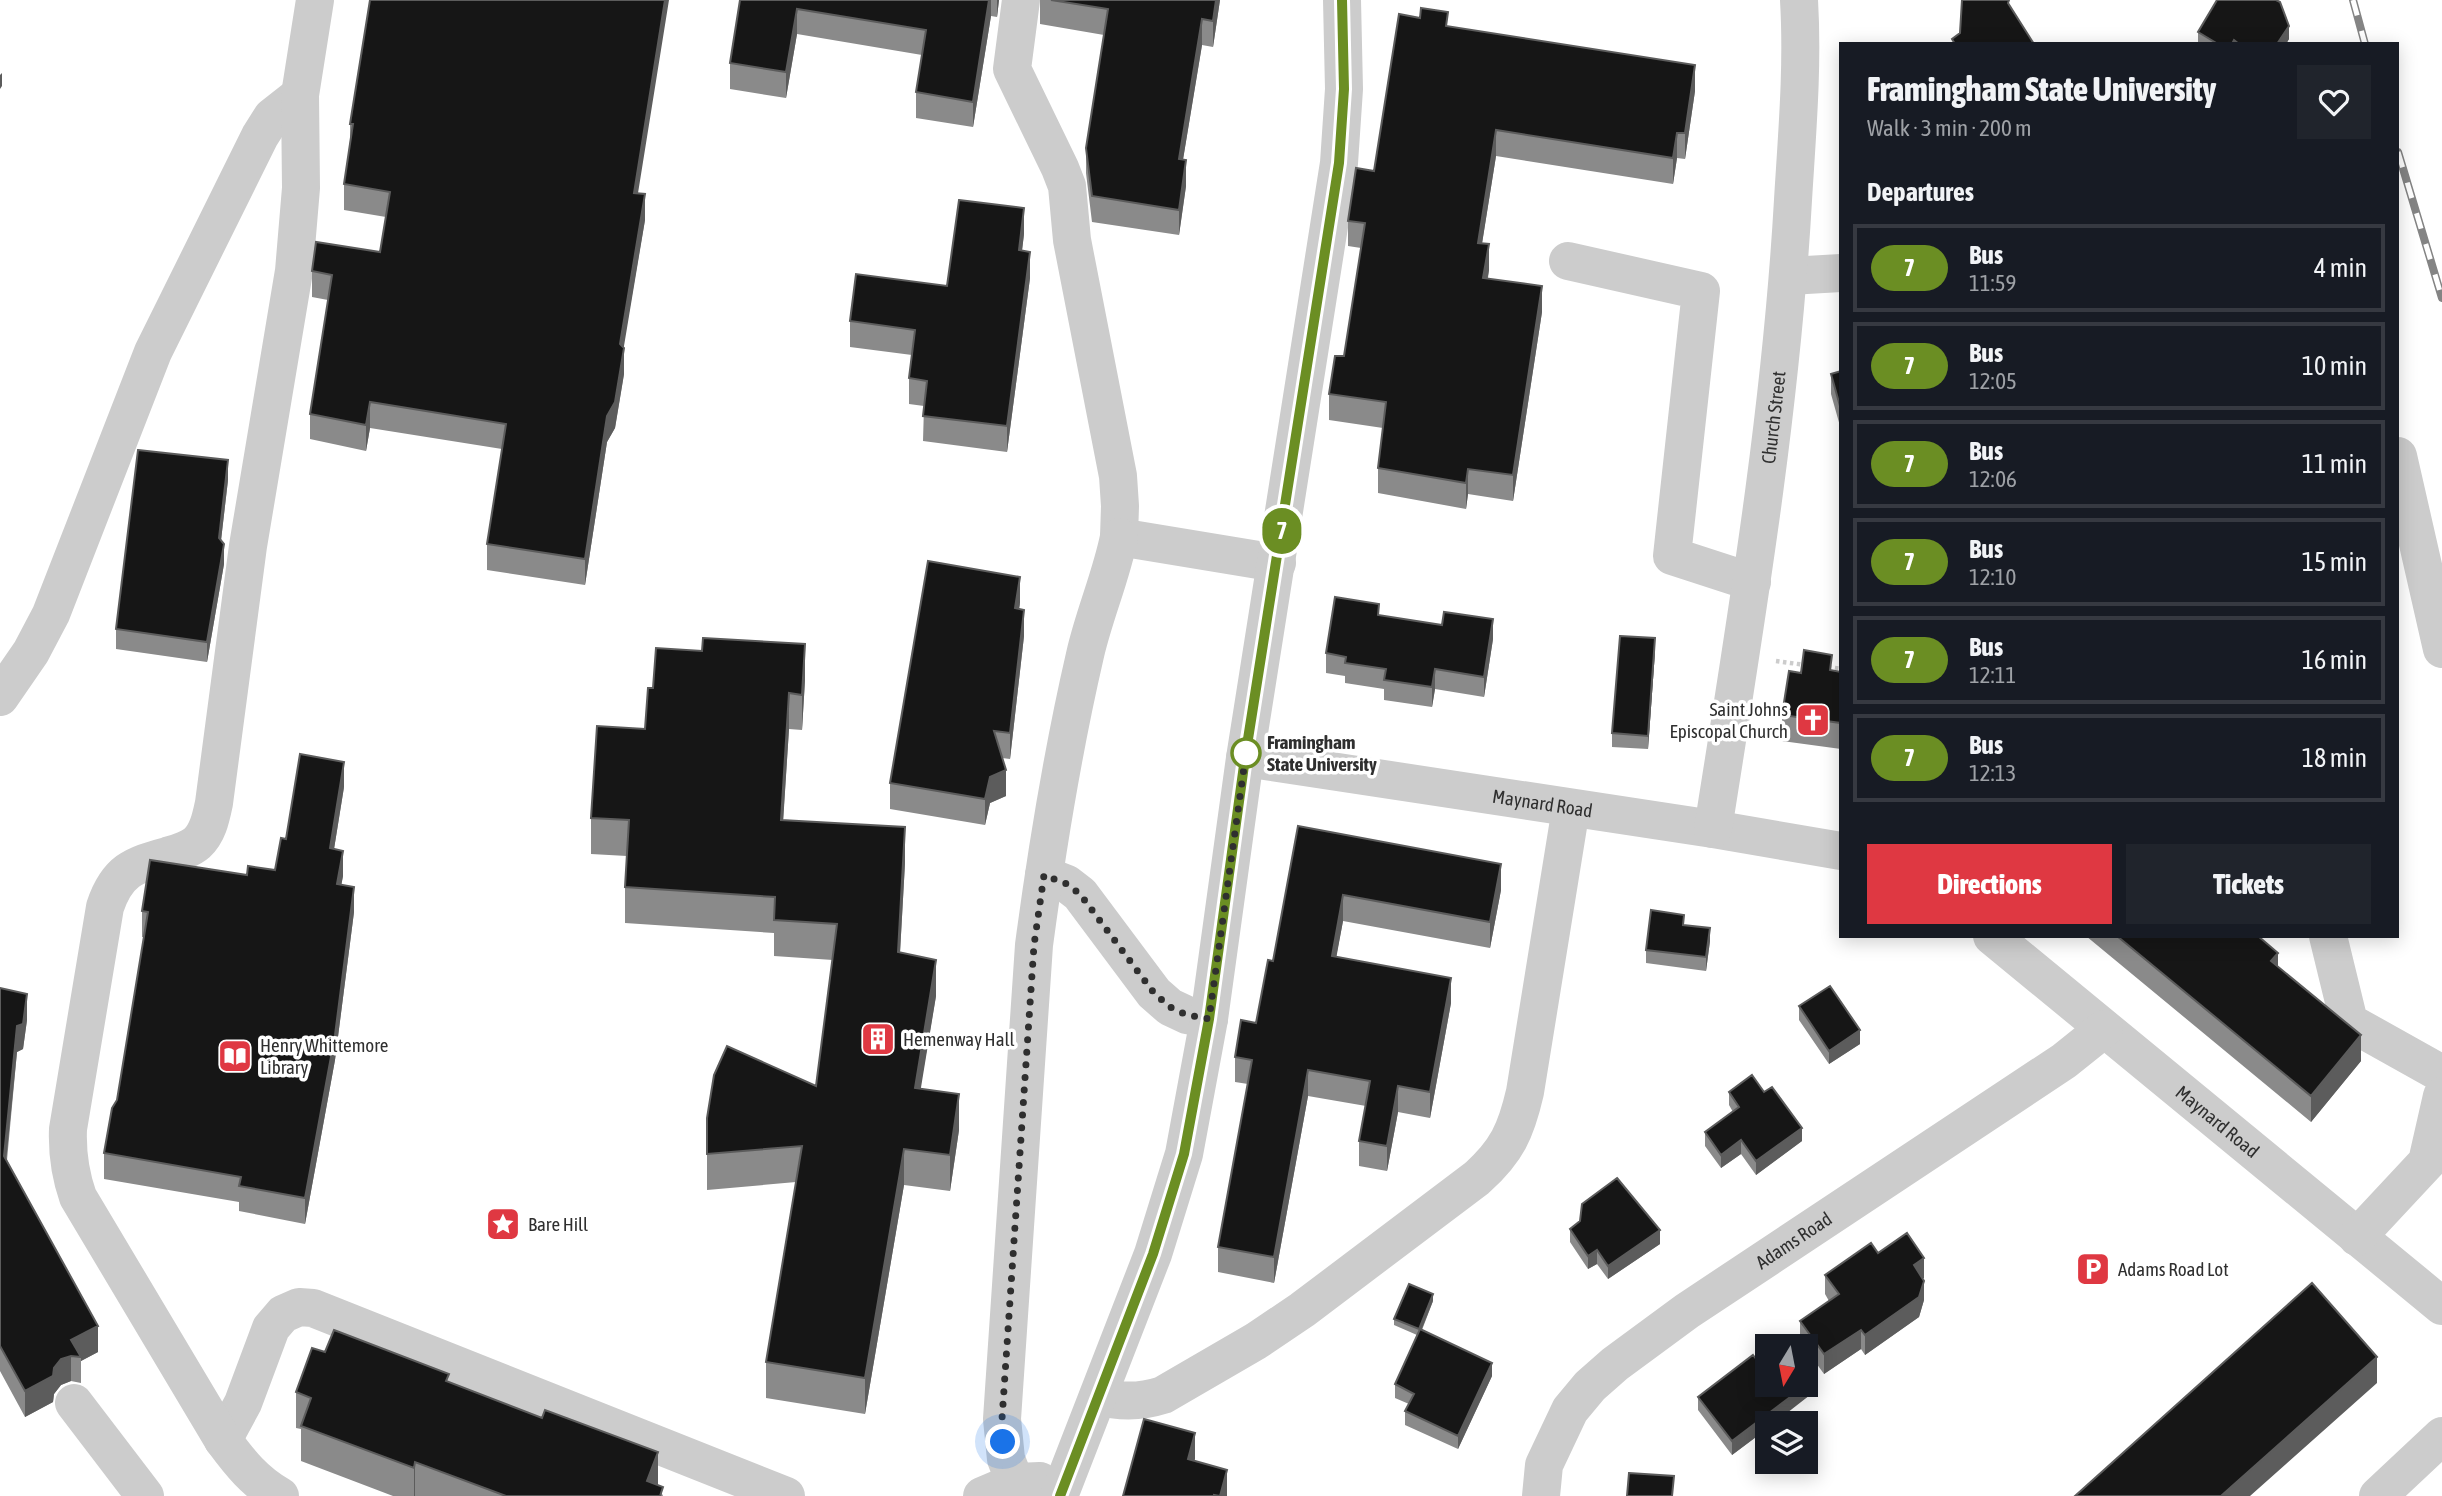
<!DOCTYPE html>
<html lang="en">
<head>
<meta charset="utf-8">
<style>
	:root { --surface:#171b24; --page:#20242c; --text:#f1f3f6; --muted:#9ea1a6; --line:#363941; --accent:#df3842 }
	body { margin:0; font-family:"Asap Condensed",sans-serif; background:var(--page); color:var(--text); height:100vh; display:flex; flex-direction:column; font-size:26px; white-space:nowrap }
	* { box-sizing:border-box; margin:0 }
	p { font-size:23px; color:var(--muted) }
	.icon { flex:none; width:38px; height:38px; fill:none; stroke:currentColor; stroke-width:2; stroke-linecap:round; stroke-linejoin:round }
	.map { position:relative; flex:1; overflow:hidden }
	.side { position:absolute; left:1839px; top:42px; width:560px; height:896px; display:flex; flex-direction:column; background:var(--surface); border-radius:0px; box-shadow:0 4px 18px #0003 }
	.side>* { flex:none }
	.badge { padding:0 14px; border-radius:23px; font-size:24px; line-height:46px }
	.needle { width:46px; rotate:190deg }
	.buttons { position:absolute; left:1755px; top:1334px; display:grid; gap:14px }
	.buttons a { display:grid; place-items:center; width:63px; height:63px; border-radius:0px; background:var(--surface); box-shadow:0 4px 18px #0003; font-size:35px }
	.you { position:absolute; width:35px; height:35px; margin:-18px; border:5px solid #fff; border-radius:50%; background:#1a73e8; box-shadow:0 0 0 10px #1a73e833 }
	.map>.badge { position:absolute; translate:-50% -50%; box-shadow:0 0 0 4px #fff }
	h2 { padding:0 28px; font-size:26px; line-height:63px }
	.round { display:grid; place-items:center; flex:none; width:74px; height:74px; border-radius:0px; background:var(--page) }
	.head { display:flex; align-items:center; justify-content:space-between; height:119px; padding:0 28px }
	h1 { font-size:33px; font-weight:800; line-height:52px }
	.button { display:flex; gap:14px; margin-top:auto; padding:14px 28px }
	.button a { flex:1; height:80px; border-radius:0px; background:var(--accent); color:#fff; font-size:28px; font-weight:800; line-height:80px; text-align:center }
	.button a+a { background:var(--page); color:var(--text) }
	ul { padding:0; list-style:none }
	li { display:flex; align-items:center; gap:21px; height:88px; margin:0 14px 10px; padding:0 14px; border:4px solid var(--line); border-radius:0px }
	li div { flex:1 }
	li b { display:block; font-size:26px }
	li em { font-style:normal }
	li .badge { min-width:77px; font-weight:700; text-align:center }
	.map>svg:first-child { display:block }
</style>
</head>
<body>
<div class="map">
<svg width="2442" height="1496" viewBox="0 0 2442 1496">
	<rect width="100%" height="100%" fill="#fff"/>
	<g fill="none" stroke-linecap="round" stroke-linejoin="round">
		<!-- path -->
		<path stroke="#ccc" stroke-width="4.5" stroke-dasharray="3.5 3.5" stroke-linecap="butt" d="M1776,661L1805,665
			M1828,667L1841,669"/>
		<!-- minor -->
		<g stroke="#ccc" stroke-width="38">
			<path d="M1021,0L1012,69L1060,168L1067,186L1072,240L1118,476L1120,506L1119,537L1277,563"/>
			<path d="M1568,261L1701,291L1672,556L1752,582"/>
			<path d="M1789,276L1841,273"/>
			<path d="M2398,456L2442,649"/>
			<path d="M0,697L31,652L51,614L153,352L260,136L272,117L300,95"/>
			<path id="s1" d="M1245,758L1713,829L1841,851"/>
			<path id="s2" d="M1713,829C1746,620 1781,412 1793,200C1797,134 1803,67 1799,0"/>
			<path d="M1044,875L1067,884L1080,894L1154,993L1170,1007L1187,1015L1209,1019"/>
			<path id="s3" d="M1992,936L2442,1306"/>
			<path d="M2328,936L2349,1022L2442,1074"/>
			<path d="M2357,1237L2427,1162L2442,1096"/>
			<path d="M1099,1396C1121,1403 1141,1402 1163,1395L1256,1341L1302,1310L1477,1178C1507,1151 1516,1131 1525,1092L1571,808"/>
			<path d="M74,1403L145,1496"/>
			<path d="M223,1440L243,1403L271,1328L283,1314L299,1307L313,1308L786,1496"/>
			<path d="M1015,1482L1006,1459L1002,1419L1034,945C1047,848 1063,750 1085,655C1094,615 1111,577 1119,537"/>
			<path d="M280,1496C255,1482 240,1463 223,1440L78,1197C70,1174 67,1154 68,1129L105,907C117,871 133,865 167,856C177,853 189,850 197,843C208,833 211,817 214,803L248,546L294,271L301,188L300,95L315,0"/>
			<path d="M982,1496L1015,1482L1040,1481"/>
			<path d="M1059,1496L1153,1254L1184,1154L1209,1019L1245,758L1339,163L1344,89L1342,0"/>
			<path id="s4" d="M1541,1496L1544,1465L1570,1410L1590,1386L1615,1364L1687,1311L2064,1061L2104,1029"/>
			<path d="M2378,1496L2442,1436"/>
		</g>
		<!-- rail casing -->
		<g stroke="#848484" stroke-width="8">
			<path id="rail" d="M2353,0L2365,44
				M2398,152L2442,298"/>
		</g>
		<!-- rail -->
		<use href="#rail" stroke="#fff" stroke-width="5" stroke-dasharray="16" stroke-linecap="butt"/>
	</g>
	<!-- wall -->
	<path fill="#8a8a8a" d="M740,0H999L997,17L991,16L973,127L916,118V92L922,55L797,34L786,98L730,89V63Z
		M1040,0H1220L1213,47L1202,45L1183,159L1186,186L1179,235L1092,222L1086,173V148L1104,35L1040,24Z
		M1448,26L1695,91L1685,159L1677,158L1673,184L1496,156L1482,243L1489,270L1488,278L1542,312L1513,501L1468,494L1466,509L1378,493V468L1383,428L1329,420V394L1344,356L1361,248L1348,246V221Z
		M2198,32L2289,39L2286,44H2198Z
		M350,124L638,193L645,220L623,347L624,374L615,428L607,442L585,585L487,570V544L502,449L370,428L366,451L310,439V414L328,300L312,297V271L380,252L386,217L344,210V184L350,141Z
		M1024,234L1022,250L1030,278L1007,452L923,441L924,406L909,404V378L912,355L850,347V321L947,286Z
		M1841,371V426H1840L1831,394V374Z
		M228,480L221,540L224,564L207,662L116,649V629Z
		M1020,603L1019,609L1024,636L1010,759L1002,758L1006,796L990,803L985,825L890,809V783Z
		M1379,616L1493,639L1484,697L1435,689L1432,707L1384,700V689L1345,683V676L1326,673V653Z
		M1655,652L1648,749L1612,747V733Z
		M1832,670L1841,672V749L1782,741V715L1801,673Z
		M805,680L802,730L789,729L783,820L905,863L900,953L936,996L920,1089L959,1130L950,1191L904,1185L865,1414L766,1398V1362L796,1182L707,1190V1118L816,1086L833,960L774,956V933L625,923V887L627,856L591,854V818L645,729L653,688Z
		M344,787L334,849L343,876L341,885L354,912L335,1060L305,1224L239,1211V1202L104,1179V1153L117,1100L144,937H142V911L247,875L275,870L286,839Z
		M1298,826L1501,890L1490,948L1343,921L1336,957L1451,1003L1430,1118L1398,1112L1387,1171L1359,1166V1141L1366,1106L1308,1096L1274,1283L1218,1272V1247L1248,1084L1235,1082V1057L1256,1023L1273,961Z
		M1684,925L1710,941L1706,971L1646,963V950Z
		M2086,936H2258L2278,966L2361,1061L2311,1122Z
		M0,988L27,1020L23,1049L17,1052L7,1160L98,1352L81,1361V1383L71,1381L61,1385L54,1394L53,1402L25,1417L0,1371Z
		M1799,1006L1860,1044L1829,1064L1799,1020Z
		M1729,1092H1764L1802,1141L1756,1175L1741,1154L1721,1168L1705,1146V1132L1733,1112L1729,1105Z
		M1570,1229L1660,1244L1608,1279L1597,1264L1588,1269L1570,1242Z
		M1878,1253L1924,1278H1923L1924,1300L1919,1317L1865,1355L1861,1349L1824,1374L1806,1349V1346H1804L1800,1341V1321L1829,1301L1825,1294V1275Z
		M1433,1301L1422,1330L1492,1376L1458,1449L1405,1425V1411L1409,1404L1395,1398V1384L1417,1335L1394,1325V1319Z
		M325,1352L449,1382L658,1485L663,1496H393L301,1461V1429L296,1428V1392Z
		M1768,1384L1810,1395L1768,1423V1428L1732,1455L1698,1410V1397Z"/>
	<!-- shaded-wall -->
	<path fill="#5c5c5c" d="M665,0H669L634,218V193Z
		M989,0H991V16L973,127V102Z
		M997,0H999L997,17Z
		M1216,0H1220L1213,47V21Z
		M797,9V34L786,98V72Z
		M1202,19V45L1179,184V159Z
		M2289,26V39L2286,44H2277Z
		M1695,65V91L1685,159V133Z
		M2,73V86L0,89V75Z
		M1496,130V156L1478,269V243Z
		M1677,133V158L1673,184V158Z
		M1186,160V186L1179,235V210Z
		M645,194V220L620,370V344Z
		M1024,208V234L1019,276V250Z
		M1489,244V270L1483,303V278Z
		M1030,252V278L1007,452V426Z
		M1542,286V312L1513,501V475Z
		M624,348V374L615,428L607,442L585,585V559L607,416Z
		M370,402V428L366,451V425Z
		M228,460V480L219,558V538Z
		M1468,469V494L1466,509V483Z
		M224,544V564L207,662V642Z
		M1020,577V603L1015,634V608Z
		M1024,610V636L1010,759V733Z
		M1493,619V639L1484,697V677Z
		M1655,638V652L1648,749V736Z
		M805,644V680L802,730V695Z
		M1435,669V689L1432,707V687Z
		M789,693V729L781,855V820Z
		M344,762V787L330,874V848Z
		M1006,770V796L990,803L985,825V799L990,777Z
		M905,827V863L898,988V952Z
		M343,851V876L337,909V884Z
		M1501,864V890L1490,948V922Z
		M354,887V912L335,1060L305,1224V1198Z
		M1343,895V921L1332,981V956Z
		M1710,928V941L1706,971V957Z
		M2278,953V979L2271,961Z
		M936,960V996L915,1124V1088Z
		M1451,978V1003L1430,1118V1092Z
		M27,994V1020L23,1049L17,1052L4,1182V1156L17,1026Z
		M1860,1030V1044L1829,1064V1051Z
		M2361,1035V1061L2311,1122V1096Z
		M1308,1070V1096L1274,1283V1257Z
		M1398,1086V1112L1387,1171V1146Z
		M959,1094V1130L950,1191V1155Z
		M1802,1128V1141L1756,1175V1161Z
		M1741,1140V1154L1721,1168V1155Z
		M904,1149V1185L865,1414V1378Z
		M1660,1230V1244L1608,1279V1266Z
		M1597,1250V1264L1588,1269V1256Z
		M1924,1258V1278L1914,1285V1265Z
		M1924,1281V1300L1919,1317L1865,1355V1335Z
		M1433,1294V1301L1419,1336V1329Z
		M98,1326V1352L81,1361V1357L71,1340Z
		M1861,1330V1349L1824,1374V1354Z
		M71,1356V1381L61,1385L54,1394L53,1402L25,1417V1391L54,1368L61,1359Z
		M2377,1357V1383L2250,1496H2221Z
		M1492,1363V1376L1458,1449V1436Z
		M1810,1382V1395L1774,1423H1768V1428L1732,1455V1441Z
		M1195,1433V1459L1188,1485V1459Z
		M658,1452V1488L647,1481Z
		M415,1462V1496H414V1468Z
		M1227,1470V1496H1220Z"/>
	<!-- building -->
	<path fill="#161616" stroke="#5c5c5c" stroke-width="2" d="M370,0H665L634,193L645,194L620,344L624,348L615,402L607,416L585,559L487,544L506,424L370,402L366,425L310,414L332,275L312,271L316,242L380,252L390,192L344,184L353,124H350Z
		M740,0H989L973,102L916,92L926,30L797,9L786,72L730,63Z
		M1051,0H1216L1213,21L1202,19L1179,159L1186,160L1179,210L1092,196L1086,148L1108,9Z
		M1962,0H2009L2008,3L2034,44H1955L1952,39L1960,33Z
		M2217,0H2276L2280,2L2289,26L2277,44H2239L2234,40L2232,44H2218L2198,32Z
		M1421,8L1448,12L1446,26L1695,65L1685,133H1677L1673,158L1496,130L1478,243L1489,244L1483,278L1542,286L1513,475L1468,469L1466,483L1378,468L1386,402L1329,394L1335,356H1344L1365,223L1348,221L1356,168L1374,171L1399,14L1420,18Z
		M959,200L1024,208L1019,250L1030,252L1007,426L923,416L927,381L909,378L915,330L850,321L856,274L947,286Z
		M1841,371V406H1840L1831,374Z
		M138,450L228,460L219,538L224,544L207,642L116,629Z
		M928,561L1020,577L1015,608L1024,610L1010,733L994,731L1006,770L990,777L985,799L890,783Z
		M1335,597L1379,604L1378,615L1442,625L1444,612L1493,619L1484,677L1435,669L1432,687L1384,680L1386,669L1345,663L1346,657L1326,653Z
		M1620,636L1655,638L1648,736L1612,733Z
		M703,638L805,644L802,695L789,693L781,820L905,827L898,952L936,960L915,1088L959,1094L950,1155L904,1149L865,1378L766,1362L802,1146L707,1154V1118L714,1075L727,1046L816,1086L837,924L774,920L775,897L625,887L629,820L591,818L597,726L645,729L648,688H653L656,648L702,651Z
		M1804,650L1832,655L1830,670L1841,672V723L1782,715L1789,671L1801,673Z
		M300,754L344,762L330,848L343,851L337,884L354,887L335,1035L305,1198L239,1186L241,1177L104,1153L112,1108L117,1100L148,912L142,911L150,860L247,875L248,866L275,870L281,838L286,839Z
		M1298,826L1501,864L1490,922L1343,895L1332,956L1451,978L1430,1092L1398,1086L1387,1146L1359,1141L1370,1081L1308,1070L1274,1257L1218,1247L1252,1060L1235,1057L1241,1020L1256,1023L1268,960L1273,961Z
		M1651,910L1684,915L1683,925L1710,928L1706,957L1646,950Z
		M2117,936H2258L2278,953L2271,961L2361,1035L2311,1096Z
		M1830,986L1860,1030L1829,1051L1799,1006Z
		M0,988L27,994L23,1024L17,1026L4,1156L98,1326L71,1340L81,1357L71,1356L61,1359L54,1368L53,1376L25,1391L0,1346Z
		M1752,1075L1764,1092L1772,1087L1802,1128L1756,1161L1741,1140L1721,1155L1705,1132L1739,1107L1729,1092Z
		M1617,1178L1660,1230L1608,1266L1597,1250L1588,1256L1570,1229L1580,1221L1582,1204Z
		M1907,1233L1924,1258L1914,1265L1924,1281L1919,1297L1865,1335L1861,1330L1824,1354L1800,1321L1839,1294L1825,1275L1871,1243L1878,1253Z
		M2312,1283L2377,1357L2221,1496H2075Z
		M1409,1284L1433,1294L1419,1329L1394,1319Z
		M1420,1329L1492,1363L1458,1436L1405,1411L1414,1394L1395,1384Z
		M334,1330L449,1374L446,1381L542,1418L545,1410L658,1452L647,1481L663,1487L660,1496H506L415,1462L414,1468L301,1426L311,1398L296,1392L312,1348L325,1352Z
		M1753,1355L1768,1374V1384H1806V1376L1810,1382L1732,1441L1698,1397Z
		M1144,1419L1195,1433L1188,1459L1227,1470L1220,1496L1214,1495V1496H1123Z
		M1629,1473L1674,1476L1672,1496H1627Z"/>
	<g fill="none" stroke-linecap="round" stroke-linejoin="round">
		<!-- line casing -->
		<g stroke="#fff" stroke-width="16">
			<path id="line" d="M1060,1496L1153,1254L1184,1154L1209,1019L1245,758L1339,163L1344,89L1342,0"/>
		</g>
		<!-- line -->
		<use href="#line" stroke="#6b8e23" stroke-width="10"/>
		<!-- walk -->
		<path stroke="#2f2f2f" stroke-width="7" stroke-dasharray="0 12.6" d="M1003,1442L1002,1419L1034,945L1044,875L1067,884L1080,894L1154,993L1170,1007L1187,1015L1209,1019L1246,753"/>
	</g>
	<!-- icons -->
	<defs>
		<g id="church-square" transform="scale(1.75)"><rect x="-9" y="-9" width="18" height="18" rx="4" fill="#df3842" stroke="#fff"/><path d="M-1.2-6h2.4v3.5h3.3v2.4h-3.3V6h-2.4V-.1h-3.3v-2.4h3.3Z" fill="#fff"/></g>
		<g id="building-square" transform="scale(1.75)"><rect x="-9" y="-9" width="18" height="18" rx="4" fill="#df3842" stroke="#fff"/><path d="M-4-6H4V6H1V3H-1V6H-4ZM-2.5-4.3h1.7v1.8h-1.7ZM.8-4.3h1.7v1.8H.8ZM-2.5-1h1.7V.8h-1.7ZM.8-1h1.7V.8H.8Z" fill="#fff"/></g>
		<g id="library-square" transform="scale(1.75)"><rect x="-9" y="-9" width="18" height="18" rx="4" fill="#df3842" stroke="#fff"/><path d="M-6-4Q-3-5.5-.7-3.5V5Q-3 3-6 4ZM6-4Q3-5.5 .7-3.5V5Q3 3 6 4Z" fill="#fff"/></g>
		<g id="sight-square" transform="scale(1.75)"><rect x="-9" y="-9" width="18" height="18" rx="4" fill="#df3842" stroke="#fff"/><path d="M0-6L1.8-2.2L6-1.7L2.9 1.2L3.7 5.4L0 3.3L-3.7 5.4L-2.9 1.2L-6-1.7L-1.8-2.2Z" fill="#fff"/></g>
		<g id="parking-square" transform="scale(1.75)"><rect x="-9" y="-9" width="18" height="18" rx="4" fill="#df3842" stroke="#fff"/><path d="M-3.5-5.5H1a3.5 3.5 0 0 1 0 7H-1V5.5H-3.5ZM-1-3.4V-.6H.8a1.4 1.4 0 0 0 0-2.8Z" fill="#fff"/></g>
	</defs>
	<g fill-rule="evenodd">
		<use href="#church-square" x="1813" y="720"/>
		<use href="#building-square" x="878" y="1039"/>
		<use href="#library-square" x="235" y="1056"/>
		<use href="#sight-square" x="503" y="1224"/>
		<use href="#parking-square" x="2093" y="1269"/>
	</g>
	<!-- markers -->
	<circle fill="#fff" stroke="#6b8e23" stroke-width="3.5" cx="1246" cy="753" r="14"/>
	<g text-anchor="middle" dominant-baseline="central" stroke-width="7" stroke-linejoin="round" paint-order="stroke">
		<!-- street labels -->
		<g font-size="19" fill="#2f2f2f" stroke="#fff">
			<text stroke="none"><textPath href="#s2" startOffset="416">Church Street</textPath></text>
			<text stroke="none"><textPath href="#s1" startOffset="301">Maynard Road</textPath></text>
			<text stroke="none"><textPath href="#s3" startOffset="292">Maynard Road</textPath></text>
			<text stroke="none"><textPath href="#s4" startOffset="374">Adams Road</textPath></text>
		</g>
		<!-- poi labels -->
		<g font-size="19" fill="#2f2f2f" stroke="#fff" text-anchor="start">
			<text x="1788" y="709" text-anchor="end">Saint Johns<tspan x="1788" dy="22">Episcopal Church</tspan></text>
			<text x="903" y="1039">Hemenway Hall</text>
			<text x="260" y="1045">Henry Whittemore<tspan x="260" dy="22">Library</tspan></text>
			<text x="528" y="1224">Bare Hill</text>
			<text x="2118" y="1269">Adams Road Lot</text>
		</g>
		<!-- stop labels -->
		<g font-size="19" font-weight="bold" fill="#2f2f2f" stroke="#fff" text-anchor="start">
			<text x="1267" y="742">Framingham<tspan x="1267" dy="22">State University</tspan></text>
		</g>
	</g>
</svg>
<div class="buttons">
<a><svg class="needle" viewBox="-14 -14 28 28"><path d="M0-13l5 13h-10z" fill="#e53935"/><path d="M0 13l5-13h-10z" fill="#9ea1a6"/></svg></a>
<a><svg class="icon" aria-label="layers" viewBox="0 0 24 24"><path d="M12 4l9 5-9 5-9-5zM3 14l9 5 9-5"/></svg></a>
</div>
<div class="you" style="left:1003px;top:1442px"></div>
<b class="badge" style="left:1282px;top:531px;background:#6b8e23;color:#fff">7</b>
<section class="side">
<div class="head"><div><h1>Framingham State University</h1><p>Walk · 3 min · 200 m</p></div><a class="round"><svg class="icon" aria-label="heart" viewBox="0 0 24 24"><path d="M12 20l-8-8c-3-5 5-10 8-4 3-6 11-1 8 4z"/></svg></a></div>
<h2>Departures</h2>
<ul>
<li><span class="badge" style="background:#6b8e23;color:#fff">7</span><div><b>Bus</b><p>11:59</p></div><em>4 min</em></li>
<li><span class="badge" style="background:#6b8e23;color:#fff">7</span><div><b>Bus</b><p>12:05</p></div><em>10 min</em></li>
<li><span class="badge" style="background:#6b8e23;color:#fff">7</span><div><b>Bus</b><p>12:06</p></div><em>11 min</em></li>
<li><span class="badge" style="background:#6b8e23;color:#fff">7</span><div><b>Bus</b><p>12:10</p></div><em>15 min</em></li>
<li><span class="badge" style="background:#6b8e23;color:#fff">7</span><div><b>Bus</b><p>12:11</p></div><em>16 min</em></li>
<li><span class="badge" style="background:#6b8e23;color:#fff">7</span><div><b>Bus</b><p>12:13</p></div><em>18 min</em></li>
</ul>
<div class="button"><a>Directions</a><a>Tickets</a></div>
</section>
</div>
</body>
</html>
